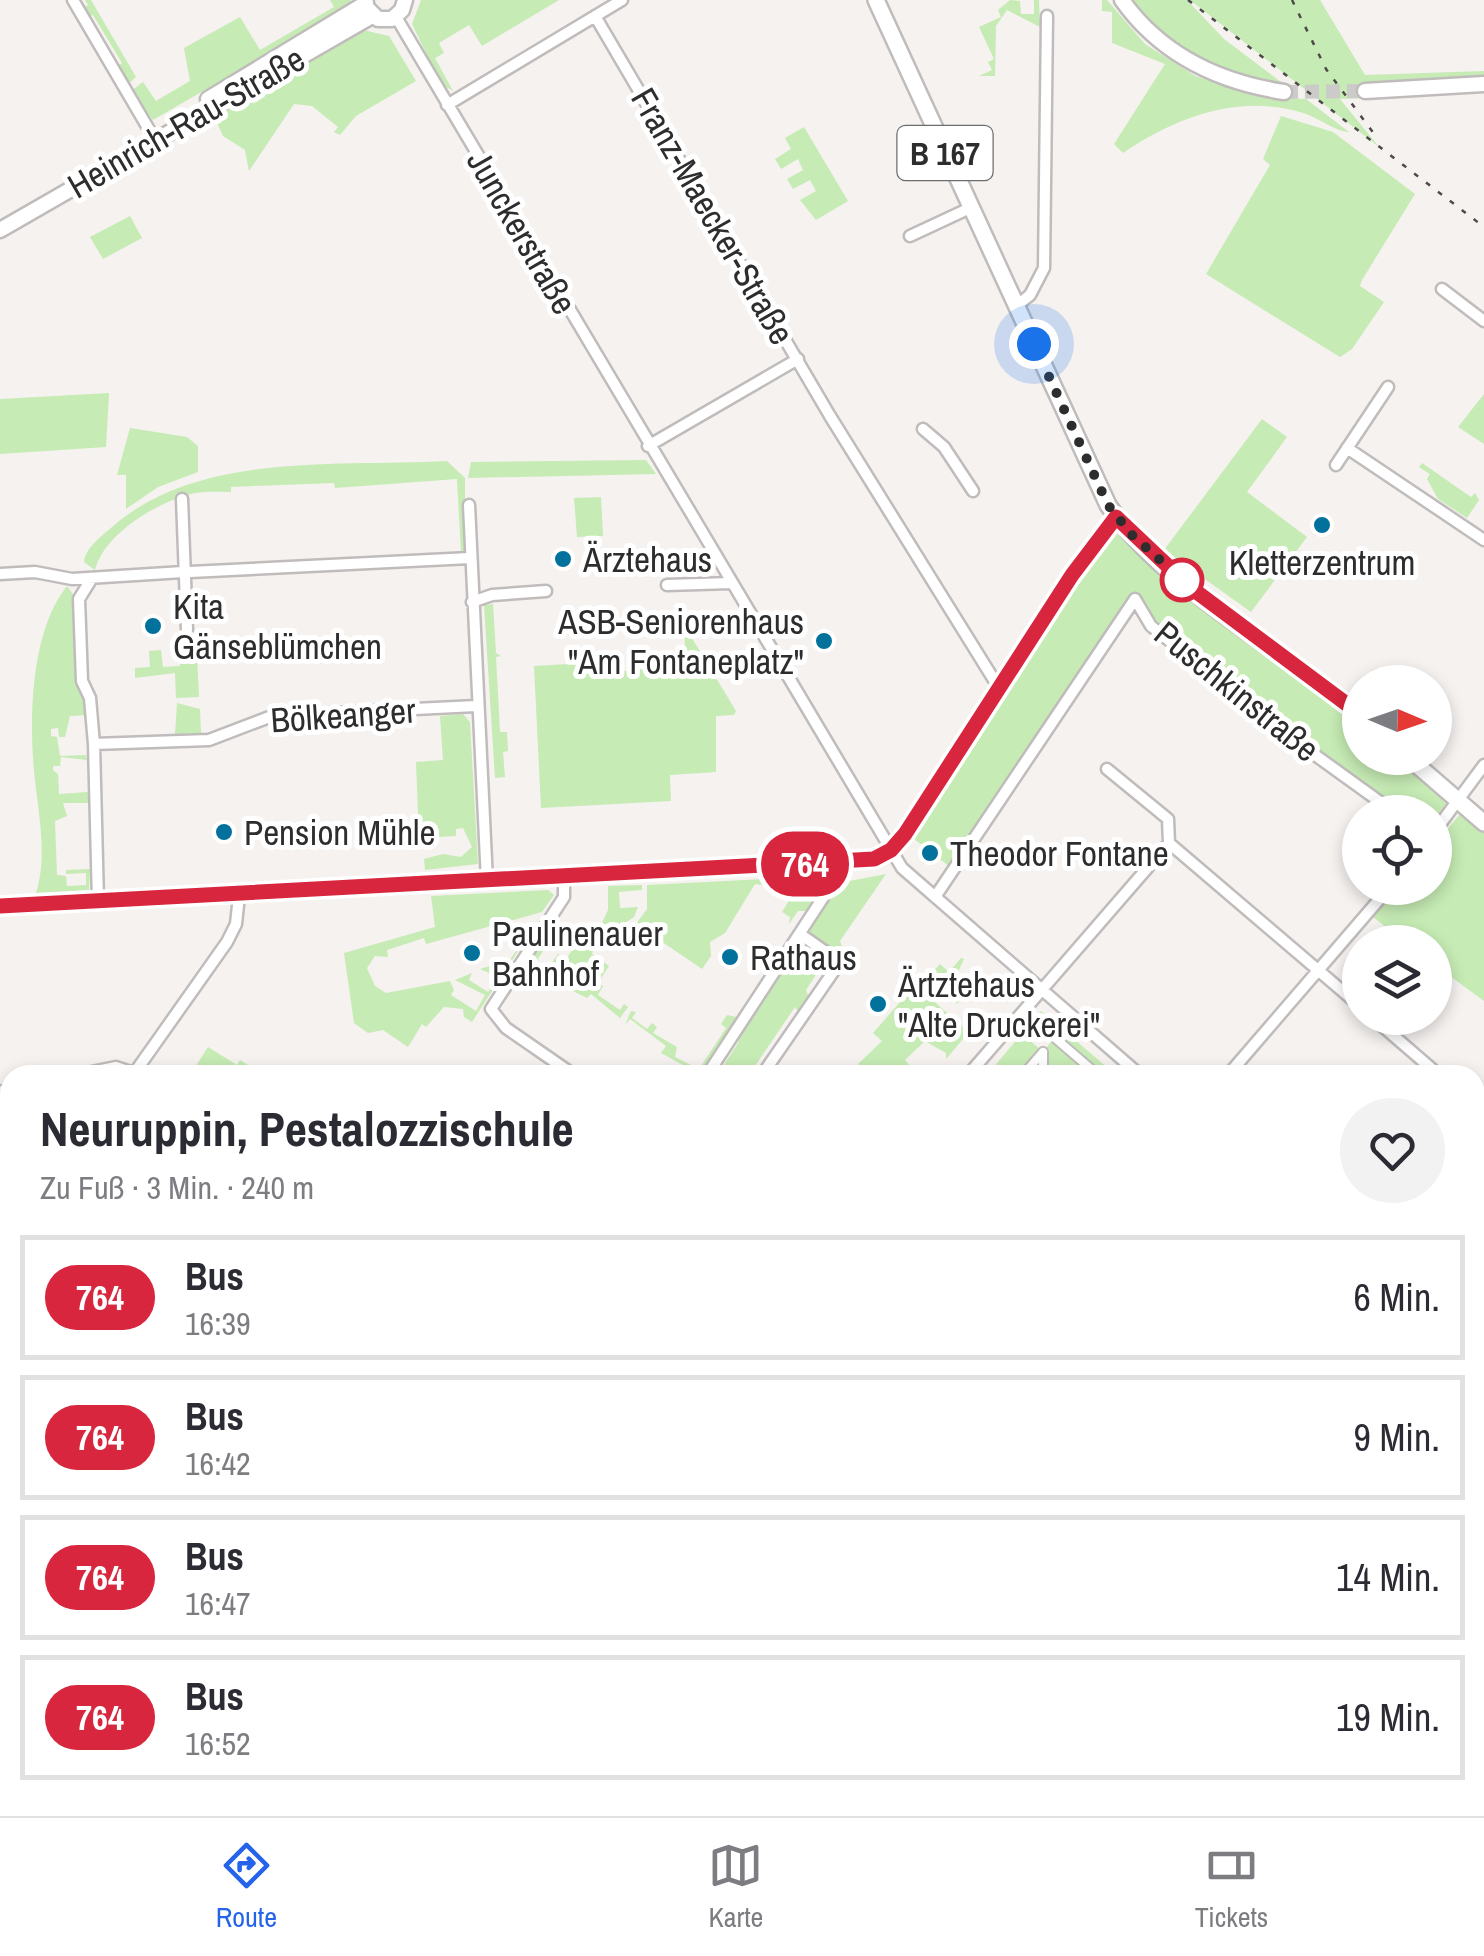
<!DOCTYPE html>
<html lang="de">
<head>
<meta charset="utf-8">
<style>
	:root { --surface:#fff; --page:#f2f2f3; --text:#2b2b33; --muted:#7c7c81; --line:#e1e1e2; --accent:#2563eb }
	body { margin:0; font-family:"Archivo Narrow",sans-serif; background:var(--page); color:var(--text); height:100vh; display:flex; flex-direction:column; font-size:38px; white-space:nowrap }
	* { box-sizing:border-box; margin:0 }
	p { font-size:32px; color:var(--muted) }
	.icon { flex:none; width:55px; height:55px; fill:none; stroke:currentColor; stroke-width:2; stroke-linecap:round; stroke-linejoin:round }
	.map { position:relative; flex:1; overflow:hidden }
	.sheet { position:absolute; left:0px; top:1065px; width:1485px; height:752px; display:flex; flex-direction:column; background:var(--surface); border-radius:30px 30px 0 0; box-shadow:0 5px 15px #0003 }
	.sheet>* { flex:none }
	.badge { padding:0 20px; border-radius:32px; font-size:35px; line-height:65px }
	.needle { width:65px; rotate:92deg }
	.buttons { position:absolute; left:1342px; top:665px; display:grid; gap:20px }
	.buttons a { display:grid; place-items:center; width:110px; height:110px; border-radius:50%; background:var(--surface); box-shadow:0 5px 15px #0003; font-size:50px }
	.you { position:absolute; width:50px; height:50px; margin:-25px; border:8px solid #fff; border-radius:50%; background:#1a73e8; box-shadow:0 0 0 15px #1a73e833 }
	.map>.badge { position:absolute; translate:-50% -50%; box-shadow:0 0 0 5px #fff }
	.round { display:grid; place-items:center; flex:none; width:105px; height:105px; border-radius:52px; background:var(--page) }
	.headline { display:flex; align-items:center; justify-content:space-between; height:170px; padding:0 40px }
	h1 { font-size:48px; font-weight:800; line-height:75px }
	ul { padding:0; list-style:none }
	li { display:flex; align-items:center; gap:30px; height:125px; margin:0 20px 15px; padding:0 20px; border:5px solid var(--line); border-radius:0px }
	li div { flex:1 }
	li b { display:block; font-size:38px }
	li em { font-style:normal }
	li .badge { min-width:110px; font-weight:700; text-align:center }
	.tab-bar { display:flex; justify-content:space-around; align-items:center; height:140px; border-top:2px solid var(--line); background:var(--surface); font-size:28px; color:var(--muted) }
	.tab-bar a { display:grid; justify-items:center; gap:5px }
	.tab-bar .current { color:var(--accent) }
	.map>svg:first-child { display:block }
</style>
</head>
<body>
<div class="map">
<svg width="1484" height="1816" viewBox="0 0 1484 1816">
	<rect width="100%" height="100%" fill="#f5f2f0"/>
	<!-- green -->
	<path fill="#c6ebb4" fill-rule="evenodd" d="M85,0H91L136,77L127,85L117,67L122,63L93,15L88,17L83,8L88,5Z
		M330,0H351L350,6L153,120L131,91L143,82L156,101L190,81L184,48L240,17L260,50L334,7Z
		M421,0H559L482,46L469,25L439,43L444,53L435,58L453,91L441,84L412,24Z
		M1010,0L1020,1L1021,14H1034V0H1039L1040,27L1007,10L996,26L995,76H979L992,70L988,62L994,59L979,27L1001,17L998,10Z
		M1102,0H1107L1145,44L1195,76L1259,97L1306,99L1349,132C1336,132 1316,116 1300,112C1237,94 1175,118 1123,153L1114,144L1165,64L1112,43V12L1102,11Z
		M1127,0H1187L1224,39L1285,85C1219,81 1171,46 1127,0Z
		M1190,0H1320L1365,75L1484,71V81L1365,85L1366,98L1340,99L1379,147Z
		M363,30L389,36L416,81L356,116L340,135L334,132L338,127L312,106L294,104L249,171L245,150L223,136L214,116Z
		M1281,116L1333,132L1415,194L1362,280L1360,286L1384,302L1352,349L1340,357L1206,274L1270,165L1263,159Z
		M804,127L848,201L816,220L800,200L816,191L810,180L793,189L787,179L803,170L798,159L781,169L775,159L791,149L785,138Z
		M130,216L142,238L103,259L90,237Z
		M109,393L106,447L0,454V399Z
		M1484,394V444L1458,427Z
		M1262,419L1287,437L1247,492L1307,537L1251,612L1164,550Z
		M130,428L187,437L198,446V472L158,487L126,509V475H117Z
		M646,460L656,474L468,478L471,462Z
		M447,461L465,478V552H461L457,479L335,488L334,483L231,487V492C218,492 203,491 191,494C156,503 104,534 95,570L84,562C85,548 102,536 112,527C199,451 338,467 447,461Z
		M1422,463L1471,497L1475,493L1479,500L1467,518L1438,499L1427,479L1430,474L1419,467Z
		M601,497L603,536L577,537L574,498Z
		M1116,530L1182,589L1360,725V758H1403L1446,803L1435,819V812H1404L1298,735L1154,622L1138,591L950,867L909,835L1078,570Z
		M67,586L78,601L88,715L70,716L65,737H59L58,728L51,729V736L57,737L60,756L86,755L87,760L61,757L60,766H53V770L58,774L59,794L88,792V803H63L67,816L55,821L57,875L66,876L67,886L86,885V873L66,874V870L90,869L89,890L36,893C48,855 38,811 34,771C29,716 31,631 67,586Z
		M493,604L496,653L501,656L496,657L500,732H507L508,751L503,752L505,777L495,778L484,605Z
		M684,625L736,711L734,715L716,716V772L670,775L671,801L541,808L534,666L621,661L622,671L686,666Z
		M161,650L163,667L180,666V655L197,654L199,697L176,698L175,673L135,678V668L150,667L149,651Z
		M177,703L200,709L201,733L175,734Z
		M463,714L470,722L478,864L425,870L424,859L443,854L461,857L472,847L463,828L456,829V836L419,838L416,762L443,760L440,716Z
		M1460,814L1484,831V1001L1435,965V942H1405L1373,917L1397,888H1435V844Z
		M886,874L840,941L843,949L834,952L811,937L809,927L839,883Z
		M825,876L828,882L809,911H798L789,924L790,917L782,912L793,894L773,881L769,886L755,884L725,933L710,942L711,956L702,969L636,924L647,909V885Z
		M642,885V890L619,892L620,908L638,907L634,917L619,927L601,925L608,910V886Z
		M548,890L554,895L542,912L426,944L424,938L387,950L388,957L375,956L367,968L375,986L386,993L450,981L454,990L451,995L476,1011L485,995L455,980L472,973L469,980L488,992L498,977L480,969L500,963L496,968L502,971L542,914L472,1022L464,1017L463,1009L444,1007L426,1027L422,1024L408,1047L383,1030L368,1033L354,1023L344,953L435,927L431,896Z
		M599,929L592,954L609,966L598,983L603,986L598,995L620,1010L624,1004L628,1007L620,1018L591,994L587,998L526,968L545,934L552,937L534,965L545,973L558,954L567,958L577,942L587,948Z
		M807,944L827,958L806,990L809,998L799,1013L795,1007L749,1075H716L714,1071L719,1063L723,1066L738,1043L742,1027L747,1024L799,945Z
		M961,958L964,959L957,974L970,985L957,1004L931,974L940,964L949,972Z
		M915,985L953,1018L943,1031L949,1037L961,1025L969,1032L946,1059V1053L925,1041L905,1060L910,1066L903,1074L894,1066L889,1075H872L858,1064L882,1041L873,1033Z
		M631,1011L636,1012L632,1018L647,1029L652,1023L657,1027L653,1033L677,1047L675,1057L699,1069L726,1028L721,1024L727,1015L741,1018L701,1075L661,1053L666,1046L630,1019L625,1025Z
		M1041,1011L1116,1075H987ZM1040,1016L1059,1032L1043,1052L1024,1035Z
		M208,1047L237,1065L240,1060L248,1065L235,1075H190Z"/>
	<!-- water -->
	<path fill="#6dc5ea" d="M0,1686H10V1808H1033L1044,1816H0Z"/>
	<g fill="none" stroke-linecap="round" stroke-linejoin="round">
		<!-- secondary-tunnel -->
		<path stroke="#cdcbc9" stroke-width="14" stroke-dasharray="14 7" stroke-linecap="butt" d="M1284,92L1365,91"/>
		<!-- pedestrian casing -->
		<g stroke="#c0bcbb" stroke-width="12">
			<path id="pedestrian" d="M1055,1038L1098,1075
				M1043,1052V1075
				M1023,1075L1043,1052
				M1044,1808L1056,1816
				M1389,1808L1399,1816
				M1318,1816L1327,1808
				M1399,1816L1409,1808"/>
		</g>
		<!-- minor casing -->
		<g stroke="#c0bcbb" stroke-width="15">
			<path id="minor" d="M73,0L151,133
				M595,16L830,416L999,688
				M396,17L902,868L1140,1075
				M447,105L622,0
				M910,236L970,208
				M1442,289L1484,321
				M1016,306L1030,295L1044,268L1047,16
				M923,429L944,447L973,491
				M648,446L798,359
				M1347,448L1484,540
				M1336,465L1388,387
				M182,499L187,630
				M469,505L487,881
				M190,572L470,558
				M0,574L35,572L72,579L183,572
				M92,578L79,599L82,681L90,698L94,744
				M667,585L731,583
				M472,602L492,595L546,591
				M1107,769L1168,819L1169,843L1360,1006
				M1435,831L1484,765
				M564,877V897L491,1009L506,1028L574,1075
				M935,897L1135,599L1151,626L1297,742L1394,812
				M98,901L94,744L209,740L272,716L476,706
				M0,906L874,859L891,850L905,834L1072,575L1117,517
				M1373,1018L1439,1075
				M77,1075L116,1067L134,1073
				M133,1075L227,942L236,924L239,896
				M707,1075L845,864
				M762,1075L840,962L800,934
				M968,1075L1169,843
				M1228,1075L1389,888
				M0,1092L10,1089
				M1475,1107L1484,1115
				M0,1293L10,1278
				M0,1311L10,1317
				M1475,1361L1484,1350
				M1475,1365L1484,1373
				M0,1436L10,1420
				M0,1488L10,1495
				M0,1611L10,1596
				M1475,1616L1484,1605
				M1475,1648L1484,1655
				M1251,1808L1262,1816
				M1414,1808L1424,1816
				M1293,1816L1302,1808"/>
		</g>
		<!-- secondary casing -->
		<g stroke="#c0bcbb" stroke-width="19">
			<path id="secondary" d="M1122,0C1161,55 1219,82 1284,92
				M367,8L378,19H392L402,10L405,0
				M1365,91L1484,84
				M208,99L366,3
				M0,230L372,16"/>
		</g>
		<!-- primary casing -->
		<g stroke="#c0bcbb" stroke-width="20">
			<path id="primary" d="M876,0L1108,505C1164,587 1282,650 1360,714
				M1409,758L1484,823"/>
		</g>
		<!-- pedestrian -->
		<use href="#pedestrian" stroke="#fff" stroke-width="8"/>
		<!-- minor -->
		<use href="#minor" stroke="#fff" stroke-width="10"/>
		<!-- secondary -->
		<use href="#secondary" stroke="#fff" stroke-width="14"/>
		<!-- primary -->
		<use href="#primary" stroke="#fff" stroke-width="15"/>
		<!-- rail -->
		<path stroke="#4c4a4a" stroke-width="2.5" stroke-dasharray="5 10" stroke-linecap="butt" d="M1188,0L1484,227
			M1292,0L1326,69L1375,135"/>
	</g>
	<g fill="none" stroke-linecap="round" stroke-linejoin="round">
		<!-- line casing -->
		<g stroke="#fff" stroke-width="22">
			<path id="line" d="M0,906L874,859L891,850L905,834L1072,575L1116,517L1190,587L1360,714"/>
		</g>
		<!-- line -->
		<use href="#line" stroke="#d7263d" stroke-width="15"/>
		<!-- walk -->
		<path stroke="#2e2d2d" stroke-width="10" stroke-dasharray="0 18" d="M1034,344L1108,505L1131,534L1190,587L1182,580"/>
	</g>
	<!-- markers -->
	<g fill="#02719c" stroke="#fff" stroke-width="4">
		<circle cx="1322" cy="525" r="10"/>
		<circle cx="563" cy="559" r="10"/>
		<circle cx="153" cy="626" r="10"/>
		<circle cx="824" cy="641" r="10"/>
		<circle cx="224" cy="832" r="10"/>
		<circle cx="930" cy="853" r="10"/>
		<circle cx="472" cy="953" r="10"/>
		<circle cx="730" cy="957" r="10"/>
		<circle cx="878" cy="1004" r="10"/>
	</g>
	<circle fill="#fff" stroke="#d7263d" stroke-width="5" cx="1182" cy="580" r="20"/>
	<g text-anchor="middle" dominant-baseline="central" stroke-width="10" stroke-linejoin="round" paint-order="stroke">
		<!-- shield labels -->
		<rect fill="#fff" stroke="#6d6c6c" stroke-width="2.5" x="897.5" y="126" width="95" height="54" rx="8"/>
		<g font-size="32" font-weight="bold" fill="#2e2d2d">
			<text x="945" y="153">B 167</text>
		</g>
		<!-- street labels -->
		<g font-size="35" fill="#2e2d2d" stroke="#fff">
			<text transform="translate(186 122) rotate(-30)">Heinrich-Rau-Straße</text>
			<text transform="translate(713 216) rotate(60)">Franz-Maecker-Straße</text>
			<text transform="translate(522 232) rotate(60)">Junckerstraße</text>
			<text transform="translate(1237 691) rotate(39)">Puschkinstraße</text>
			<text transform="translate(343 715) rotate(-4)">Bölkeanger</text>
		</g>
		<!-- poi labels -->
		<g font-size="35" fill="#2e2d2d" stroke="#fff" text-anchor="start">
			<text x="583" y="559">Ärztehaus</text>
			<text x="1322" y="562" text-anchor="middle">Kletterzentrum</text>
			<text x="173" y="606">Kita<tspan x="173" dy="40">Gänseblümchen</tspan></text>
			<text x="804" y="621" text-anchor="end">ASB-Seniorenhaus<tspan x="804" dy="40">"Am Fontaneplatz"</tspan></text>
			<text x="244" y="832">Pension Mühle</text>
			<text x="950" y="853">Theodor Fontane</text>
			<text x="492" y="933">Paulinenauer<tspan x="492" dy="40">Bahnhof</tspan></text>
			<text x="750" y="957">Rathaus</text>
			<text x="898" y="984">Ärtztehaus<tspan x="898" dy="40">"Alte Druckerei"</tspan></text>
		</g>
	</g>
</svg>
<div class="buttons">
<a><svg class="needle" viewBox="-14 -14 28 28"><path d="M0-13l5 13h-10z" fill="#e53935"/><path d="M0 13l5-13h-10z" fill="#7c7c81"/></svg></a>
<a><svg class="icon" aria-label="locate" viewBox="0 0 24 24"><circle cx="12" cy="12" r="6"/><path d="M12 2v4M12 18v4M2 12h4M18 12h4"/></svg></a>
<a><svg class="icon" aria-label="layers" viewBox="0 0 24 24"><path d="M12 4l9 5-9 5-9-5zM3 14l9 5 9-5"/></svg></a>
</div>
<div class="you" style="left:1034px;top:344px"></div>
<b class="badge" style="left:805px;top:864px;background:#d7263d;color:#fff">764</b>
<section class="sheet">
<div class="headline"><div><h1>Neuruppin, Pestalozzischule</h1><p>Zu Fuß · 3 Min. · 240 m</p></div><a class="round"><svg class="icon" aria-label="heart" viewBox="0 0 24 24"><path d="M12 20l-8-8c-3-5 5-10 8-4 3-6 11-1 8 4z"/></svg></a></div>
<ul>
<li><span class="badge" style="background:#d7263d;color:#fff">764</span><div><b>Bus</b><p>16:39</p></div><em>6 Min.</em></li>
<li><span class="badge" style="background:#d7263d;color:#fff">764</span><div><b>Bus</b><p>16:42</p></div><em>9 Min.</em></li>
<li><span class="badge" style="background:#d7263d;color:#fff">764</span><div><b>Bus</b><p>16:47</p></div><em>14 Min.</em></li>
<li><span class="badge" style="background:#d7263d;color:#fff">764</span><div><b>Bus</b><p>16:52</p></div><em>19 Min.</em></li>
</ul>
</section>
</div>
<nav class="tab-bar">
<a class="current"><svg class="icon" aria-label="directions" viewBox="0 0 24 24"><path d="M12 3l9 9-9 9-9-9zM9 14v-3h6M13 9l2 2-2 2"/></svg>Route</a>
<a><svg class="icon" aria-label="map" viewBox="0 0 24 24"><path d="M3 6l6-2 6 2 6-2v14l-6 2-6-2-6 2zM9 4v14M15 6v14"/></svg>Karte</a>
<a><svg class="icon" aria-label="tickets" viewBox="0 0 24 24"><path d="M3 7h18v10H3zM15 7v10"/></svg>Tickets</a>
</nav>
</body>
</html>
